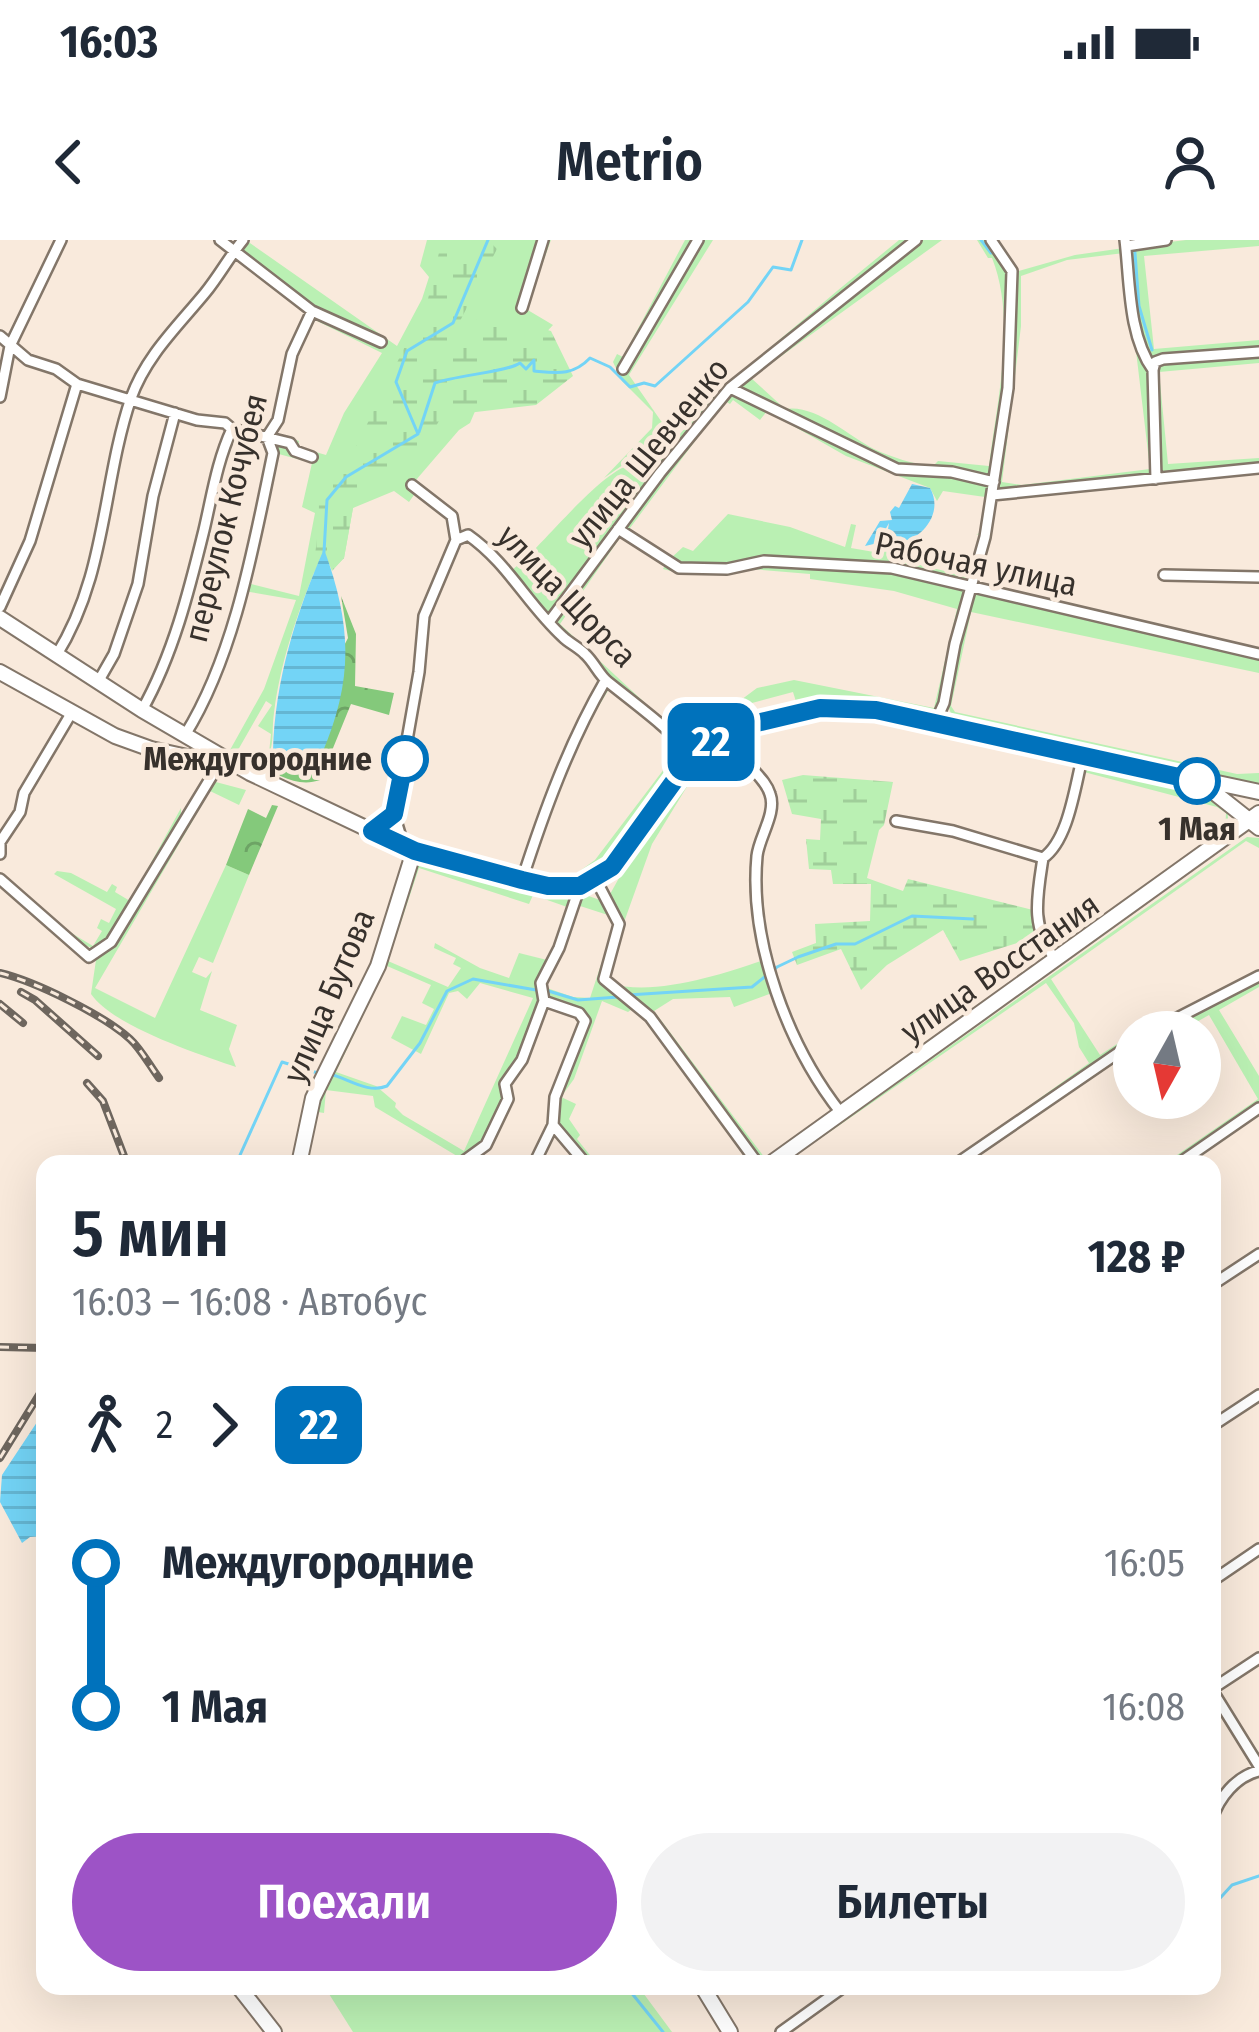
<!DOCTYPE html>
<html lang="ru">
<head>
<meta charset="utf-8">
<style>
	:root { --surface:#fff; --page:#f2f2f3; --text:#1f2937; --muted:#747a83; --accent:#9d53c6 }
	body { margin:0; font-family:"Fira Sans Condensed",sans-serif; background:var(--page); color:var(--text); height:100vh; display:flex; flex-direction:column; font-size:45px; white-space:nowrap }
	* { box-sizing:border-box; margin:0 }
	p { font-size:39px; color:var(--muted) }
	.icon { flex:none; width:66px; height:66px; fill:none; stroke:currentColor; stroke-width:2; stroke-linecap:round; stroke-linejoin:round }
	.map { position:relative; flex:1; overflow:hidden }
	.drawer { position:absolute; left:36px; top:915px; width:1185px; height:840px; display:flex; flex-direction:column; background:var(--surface); border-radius:24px; box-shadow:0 12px 48px #0002 }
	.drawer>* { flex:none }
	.badge { padding:0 24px; border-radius:18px; font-size:42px; line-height:78px }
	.needle { width:78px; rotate:188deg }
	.fabs { position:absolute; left:1113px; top:771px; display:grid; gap:24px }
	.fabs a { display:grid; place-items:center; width:108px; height:108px; border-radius:50%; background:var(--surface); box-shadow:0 12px 48px #0002; font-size:60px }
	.map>.badge { position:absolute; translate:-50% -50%; box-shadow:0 0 0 6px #fff }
	.legs { display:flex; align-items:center; gap:18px; height:132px; padding:0 36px; font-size:39px }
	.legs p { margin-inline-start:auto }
	.head { display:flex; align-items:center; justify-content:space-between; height:204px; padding:0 36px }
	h1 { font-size:66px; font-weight:600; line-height:90px }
	.cta { display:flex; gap:24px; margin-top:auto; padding:24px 36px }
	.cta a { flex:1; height:138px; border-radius:72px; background:var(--accent); color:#fff; font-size:48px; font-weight:600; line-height:138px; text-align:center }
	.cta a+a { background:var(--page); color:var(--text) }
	ul { padding:0 36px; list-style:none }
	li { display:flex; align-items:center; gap:42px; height:144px; font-size:45px }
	li i { display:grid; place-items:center; width:18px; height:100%; margin:0 15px; background:currentColor }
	li i::after { content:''; width:30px; height:30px; margin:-15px; border:9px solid; border-radius:50%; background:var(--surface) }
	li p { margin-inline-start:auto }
	li:first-child i { background:linear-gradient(#0000 50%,currentColor 0) }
	li:last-child i { background:linear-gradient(currentColor 50%,#0000 0) }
	.status { display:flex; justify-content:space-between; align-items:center; height:84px; padding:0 60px; background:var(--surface); direction:ltr }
	.status svg { height:33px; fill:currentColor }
	header { display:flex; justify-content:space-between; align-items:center; height:156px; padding:0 36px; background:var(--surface); font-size:54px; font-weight:600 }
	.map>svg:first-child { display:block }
</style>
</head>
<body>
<div class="status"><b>16:03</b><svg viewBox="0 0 49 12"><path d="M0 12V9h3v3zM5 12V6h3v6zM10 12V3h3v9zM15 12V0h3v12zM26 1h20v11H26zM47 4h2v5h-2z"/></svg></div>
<header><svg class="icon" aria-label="back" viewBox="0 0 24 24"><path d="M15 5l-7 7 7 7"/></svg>Metrio<svg class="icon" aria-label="person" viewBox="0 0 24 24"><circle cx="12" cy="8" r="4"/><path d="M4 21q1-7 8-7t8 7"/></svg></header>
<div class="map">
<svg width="1259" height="1792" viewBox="0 0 1259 1792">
	<defs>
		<pattern id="forest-crowns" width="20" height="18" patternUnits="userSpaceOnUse" patternTransform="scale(3)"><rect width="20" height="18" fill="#84c97b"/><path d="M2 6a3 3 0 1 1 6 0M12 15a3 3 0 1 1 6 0" fill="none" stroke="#6da465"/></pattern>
		<pattern id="wetland-marsh" width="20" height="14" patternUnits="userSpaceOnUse" patternTransform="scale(3)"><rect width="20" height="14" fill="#baf0b3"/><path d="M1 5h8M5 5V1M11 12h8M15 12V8" fill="none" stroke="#a0ce9a"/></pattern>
		<pattern id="water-rules" width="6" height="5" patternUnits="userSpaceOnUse" patternTransform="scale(3)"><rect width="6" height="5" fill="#73d4f6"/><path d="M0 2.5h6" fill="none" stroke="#64b6d3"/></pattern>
	</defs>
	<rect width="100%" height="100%" fill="#f9eadc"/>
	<!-- green -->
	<path fill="#baf0b3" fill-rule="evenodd" d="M427,0H551L526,69L553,85L529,111L491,134L470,183L459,190L416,240L441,262L416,252L409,262L394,251L353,268L344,318L332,330L323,311C301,363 281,417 274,473C271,494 276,510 262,525L269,513L271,494L258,486L272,465L266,461L238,510L252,519L251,522L230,510L264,449L296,360L244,351L247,343L299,356L315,273L302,267L312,223L275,213L271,201L313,219L271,195L280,183L277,193L299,201L298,207L326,215L344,173L382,113L315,80L302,101L289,154L291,128L313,67L239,11L247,1L397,106L422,59L429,37L420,26Z
		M685,0H713L629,135L661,181L679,195L720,150L837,51L899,0H912L758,122L659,231L630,220L604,238L652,188L653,172L622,141L613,122L617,114L623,117Z
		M921,0H942L751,138L785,169C816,164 847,195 874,209C893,218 912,223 932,227L938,221L989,226C997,160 1017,81 992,18H988L977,0H987L1010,31L1006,148L991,238L897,228L736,149Z
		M1186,0H1259V6L1144,16L1154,109L1259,100V110L1162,117L1153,125L1139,93L1128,7Z
		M1124,8V13L1067,20L1021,36V86L1002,242L1022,245L1150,229L1134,94L1151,130L1154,237L995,251L1010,148L1015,32L1075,15Z
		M1259,114V123L1159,132L1168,224L1259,218V226L1158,237L1157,124Z
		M738,153L896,231L952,234L990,246L984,293L976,295L981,292L985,257L943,251L937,261L930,248L846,216L767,171L760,180L733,160L730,164L725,161L627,292L670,319L683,307L693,311L728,274L790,287L845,307L851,284L856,285L851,308L874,312L885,298L887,302L906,301L908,322L965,336L970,319L976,320L967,342L892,325L765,324L892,330L963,349L965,357L940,463L933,478L798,468L793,452L741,466L738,485L694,510L607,439L551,382L662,234L725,160ZM622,295L666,324L663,329L687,335L751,329L810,334V339L894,351L957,369L934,468L794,440L757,448L686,501L560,384Z
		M635,223L657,234L548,379L524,352L512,330C544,306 598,231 635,223Z
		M974,350L1259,418V433L971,372L951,466L955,472L1237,534L1259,533V550L955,484L947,463L950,438Z
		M610,446C634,460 676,491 686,517C660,546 611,646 570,638L595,620L680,508L609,449L582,494L528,628C541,592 582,463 610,446Z
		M733,506L745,529L743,531L718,518L702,522L652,604L623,685L609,656L619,638L703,522Z
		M1084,520L1165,538L1176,545L1175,550L1199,546L1227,566L1229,590L1225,593L1226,573L1217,567L1080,531Z
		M212,541L246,550L239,565L210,551L95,748L155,778L226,625L249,635L213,723L199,717L192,732L206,738L212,731L200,770L237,785L229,809L236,827C198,814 113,786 91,754L96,720L111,707Z
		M181,568V579L133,660L101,705L93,708L82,705L21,652L63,688L93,706L102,691L97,688L101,679L109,683L116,669L54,634L57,631L71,633L107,652L112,644L117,647L115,652L130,661Z
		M1247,597L1259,598V608L1246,601L1051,739L1100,815L1134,793V800L948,924L1089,823L1079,807L1074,783L1046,743L783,924Z
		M753,608C751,648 758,717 772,753L734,767L730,757L673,759L654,771L765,918L760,922L674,802L610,743C651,757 720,735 761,721L750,640Z
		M424,620L566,650L573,656L570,668L533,655L529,664L419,628L388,721L448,747L461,728L453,724L456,718L434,708L435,703L480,728L509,738L519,713L551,721L519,818L505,836L504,860L485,903L467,913L458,924H454L457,916L375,867L373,856L326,850L324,873L312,871L413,630ZM387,726L431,745L422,763L434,769L426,785L402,776L391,798L421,814L449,753L458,751L467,759L480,743L533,758L464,911L403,875L395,867L396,863L376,846L336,832Z
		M580,653L600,660L611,676L577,665L544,747L573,757L590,758L614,685L601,741L632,769L628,772L602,761L574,839L561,857L576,864L569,879L580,895L577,899L597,924H589L556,885L557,857L588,782L546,756L543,743Z
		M1259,740V747L1219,770L1259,836V864L1173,924H1164L1258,859L1209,775L1179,792H1155L1188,779Z
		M324,1746H638L672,1792H353Z"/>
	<!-- forest -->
	<path fill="url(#forest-crowns)" d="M341,356L356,394L355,446L394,453L389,475L351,464L320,540C297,548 278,534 256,525H264L273,511L284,521L348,398Z
		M272,565L278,566L249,635L226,625L248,569L266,578Z"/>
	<!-- wetland -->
	<path fill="url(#wetland-marsh)" d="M442,0H488L497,9L459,83L499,76L551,91L573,136L536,165L442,176L418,216L399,225L387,238L368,245L353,268L344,318L332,331L325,311L314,333C314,313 319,293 319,274C318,244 328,227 354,211L428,59Z
		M803,535L893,542L884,585L879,590L867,638L903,651L908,639L1033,670L1036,697L960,721L943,690L887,725L861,750L841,709L797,725L792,712L816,703L815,684L870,681L871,644H833L831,630L809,629L806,599L820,600L821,579L792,574L782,540Z"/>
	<!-- water -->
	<path fill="url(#water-rules)" d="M912,244L930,248C946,276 916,308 886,302L889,283L878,303L865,306L880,281L892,280L890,272L895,266L899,268Z
		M324,309C352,386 354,439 321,516C303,533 289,526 273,511C275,440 296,373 324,309Z
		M45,1170V1296L30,1297L22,1303L0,1262L2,1235Z"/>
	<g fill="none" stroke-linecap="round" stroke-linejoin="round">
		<!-- stream -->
		<path stroke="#73d4f6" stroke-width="3" d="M981,0L991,13
			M1134,0L1139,66L1152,110
			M419,192L435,143C457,135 507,132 520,123L526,129L534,120V131C557,133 573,136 590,118L610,127L630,147L644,143L655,146L748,62L773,27L791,30L802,0
			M324,312L327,260L346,237L418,194L396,142L407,111L453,83L488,0
			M545,750L578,760L618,757
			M628,755L752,747L777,727L798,717L836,704H855L912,676L973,679
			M330,834C349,839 368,854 387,846L420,803L447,751L473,739L536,750
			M236,924L282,822L321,834
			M1212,1667L1232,1645L1259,1636
			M626,1746L663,1792
			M1081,1748L1086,1746"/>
		<!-- street casing -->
		<g stroke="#837669" stroke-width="14">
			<path id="street" d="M220,0L312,71L381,102
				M1125,0C1130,41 1128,95 1153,130L1156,239
				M1126,6L1166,0
				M522,68L543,0
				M0,96L28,120L56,129L77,144L197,180L225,183L232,189L290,203L295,211L312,217
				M623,129L698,0
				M1153,130L1155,122L1163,119L1259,112
				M730,148L897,229L952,232L994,242
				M0,157L10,106L61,0
				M412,245L452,276L456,300
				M992,255L1259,228
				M618,289L679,328L727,329L764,321L892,328L1259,414
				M456,300L468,295C508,323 527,364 563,397C569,403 578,407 585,414C594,422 599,435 608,442C638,466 667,487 693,515
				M1164,335L1259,337
				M0,367L30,301L77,144
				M549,382L660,233L730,148L916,0
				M56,416C107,335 102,244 131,158C146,116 177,87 205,53C219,36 229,17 243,0
				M98,442L114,414L138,344L153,256L175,173
				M142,470C173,415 189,351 204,290C212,256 217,221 232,189
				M935,483L944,463L955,404L985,297L1008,148L1012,31L991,0
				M731,493C735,501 739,510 743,517C751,530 766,540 770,554C777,573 759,597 757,616C749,702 788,806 841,873
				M185,495C235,415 254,304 273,213L267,197L278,180L292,114L312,71
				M896,581L953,591L1043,618C1069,600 1075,545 1083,515
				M404,607L394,574L419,432L424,376L456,300
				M0,614V602L20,572L24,553L72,472
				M1043,618C1037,657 1030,688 1056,720
				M0,639L89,717L111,702L219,524
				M522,640C544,572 569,503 605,441
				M596,640L619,684L604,739L650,777L758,924
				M1150,792L1259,736
				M553,885L586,924
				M460,924L486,905L508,859L505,844L522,820L544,761L541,743L559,708L580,646
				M534,924L553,885L555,857L585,781L579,773L544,761
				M956,924L1134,802
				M1178,924L1259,868
				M1212,1045L1259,1014
				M1212,1186L1259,1155
				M1212,1341L1259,1309
				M1212,1449L1259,1418
				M1212,1450L1259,1526
				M1212,1579C1219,1558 1236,1536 1259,1531
				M781,1792L845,1746"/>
		</g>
		<!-- secondary casing -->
		<g stroke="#837669" stroke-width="18">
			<path id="secondary" d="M0,378L142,470L250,533L414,611L548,646H580L596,640L612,627L680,531L711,503L772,478L820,468L876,470L1259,552
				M0,432L115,496L151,509L228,526
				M1206,546L1259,588
				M299,924L313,858L378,726L414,611
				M770,924L1259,573
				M238,1746L274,1792
				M702,1746L730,1792"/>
		</g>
		<!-- street -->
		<use href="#street" stroke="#fff" stroke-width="9"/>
		<!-- secondary -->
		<use href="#secondary" stroke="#fff" stroke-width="14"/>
		<!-- rail casing -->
		<g stroke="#6e665e" stroke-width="8">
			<path id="rail" d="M0,733C34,741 104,775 130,799C141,809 150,826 159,838
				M21,752L35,760L98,816
				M0,764L23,783
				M87,843L103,861L127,924
				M0,1107L45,1108
				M0,1218L45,1145"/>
		</g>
		<!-- rail -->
		<use href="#rail" stroke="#f9eadc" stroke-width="3" stroke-dasharray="9" stroke-linecap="butt"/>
	</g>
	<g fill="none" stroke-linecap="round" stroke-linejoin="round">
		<!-- line-1 casing -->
		<g stroke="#fff" stroke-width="27">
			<path id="line-1" d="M405,519L394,574L372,591L415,611L522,640L548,646H580L612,627L693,515L711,502L752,484L820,468L876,470L1197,541"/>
		</g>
		<!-- line-1 -->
		<use href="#line-1" stroke="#0072bc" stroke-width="18"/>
	</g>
	<!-- markers -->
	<g fill="#fff" stroke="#0072bc" stroke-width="6">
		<circle cx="405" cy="519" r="21"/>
		<circle cx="1197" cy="541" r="21"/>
	</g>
	<g text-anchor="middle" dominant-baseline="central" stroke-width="9" stroke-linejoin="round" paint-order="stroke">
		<!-- street labels -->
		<g font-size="33" fill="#37312c" stroke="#f9eadc">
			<text transform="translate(649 213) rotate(-51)">улица Шевченко</text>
			<text transform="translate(226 278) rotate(-76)">переулок Кочубея</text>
			<text transform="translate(976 324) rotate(12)">Рабочая улица</text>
			<text transform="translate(567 356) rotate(46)">улица Щорса</text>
			<text transform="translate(1000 728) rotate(-35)">улица Восстания</text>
			<text transform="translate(329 756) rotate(-67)">улица Бутова</text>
		</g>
		<!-- stop labels -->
		<g font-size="33" font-weight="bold" fill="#37312c" stroke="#f9eadc" text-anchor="end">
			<text x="372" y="519">Междугородние</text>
			<text x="1197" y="589" text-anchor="middle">1 Мая</text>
		</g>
	</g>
</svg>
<div class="fabs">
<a><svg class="needle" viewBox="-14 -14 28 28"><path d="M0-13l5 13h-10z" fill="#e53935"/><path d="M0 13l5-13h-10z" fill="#747a83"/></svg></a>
</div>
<b class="badge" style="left:711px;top:502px;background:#0072bc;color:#fff">22</b>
<section class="drawer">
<div class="head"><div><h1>5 мин</h1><p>16:03 – 16:08 · Автобус</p></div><b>128 ₽</b></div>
<div class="legs"><svg class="icon" aria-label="walk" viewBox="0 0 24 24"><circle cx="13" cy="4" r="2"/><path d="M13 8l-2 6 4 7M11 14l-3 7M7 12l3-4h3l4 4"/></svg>2<svg class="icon" aria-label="forward" viewBox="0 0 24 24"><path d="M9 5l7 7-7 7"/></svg><b class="badge" style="background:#0072bc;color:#fff">22</b></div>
<ul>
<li><i style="color:#0072bc"></i><b>Междугородние</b><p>16:05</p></li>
<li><i style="color:#0072bc"></i><b>1 Мая</b><p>16:08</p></li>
</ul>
<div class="cta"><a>Поехали</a><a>Билеты</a></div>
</section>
</div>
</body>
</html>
